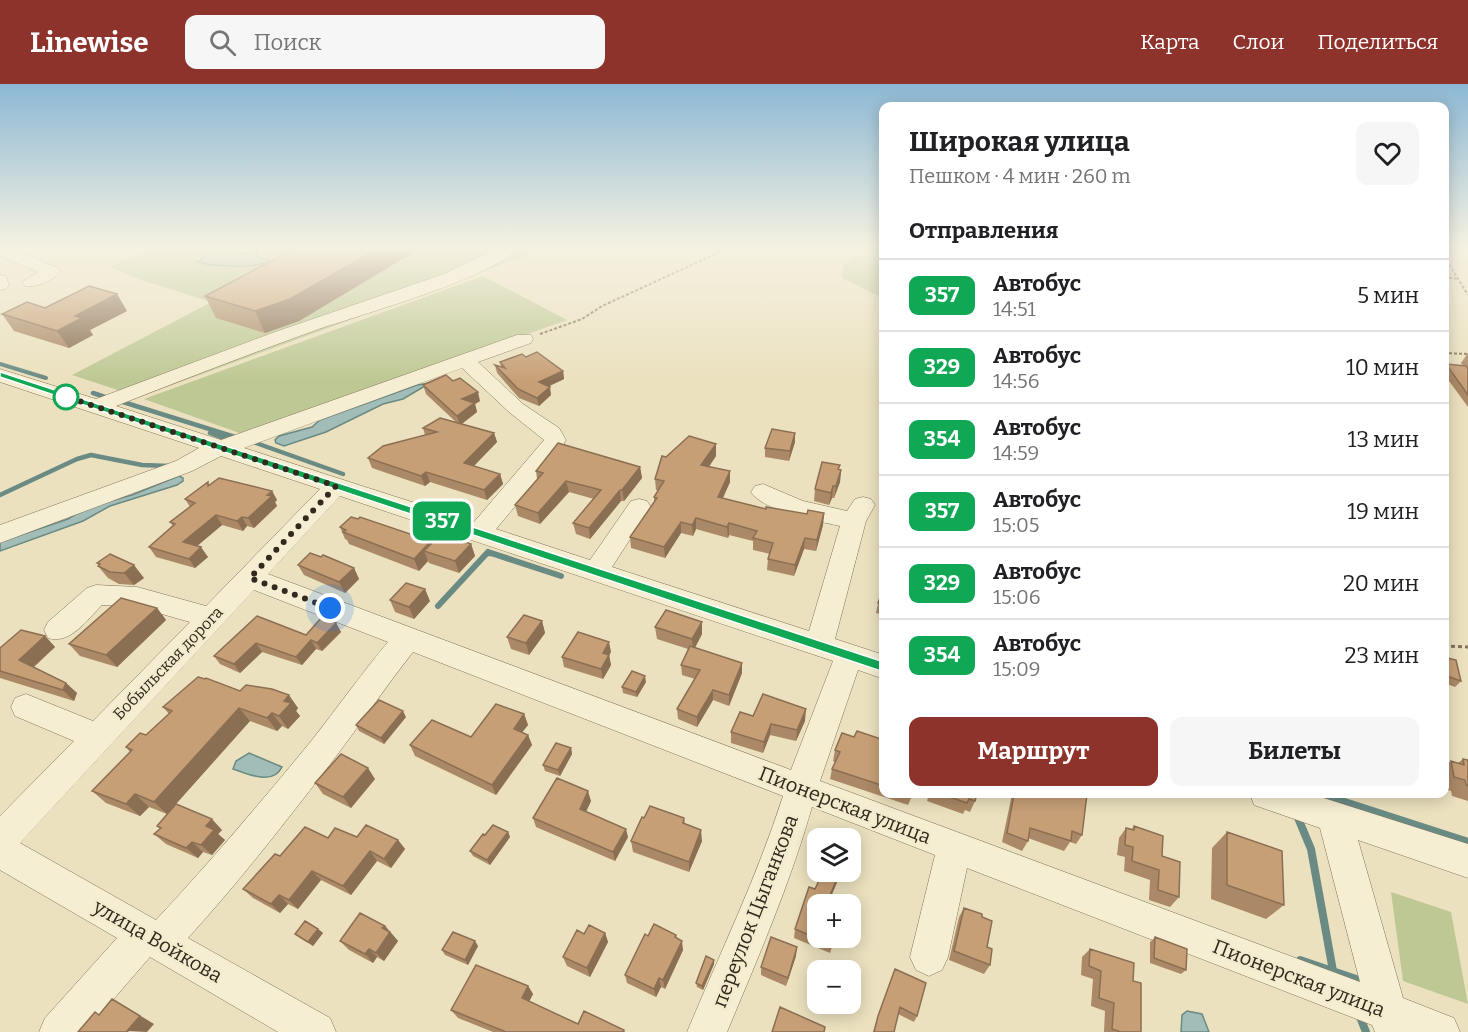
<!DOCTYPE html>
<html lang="ru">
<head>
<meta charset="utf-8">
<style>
	:root { --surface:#fff; --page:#f6f6f6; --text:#202124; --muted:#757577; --line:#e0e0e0; --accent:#8e332c }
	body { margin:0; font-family:Bitter,serif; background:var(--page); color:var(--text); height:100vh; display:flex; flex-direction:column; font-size:22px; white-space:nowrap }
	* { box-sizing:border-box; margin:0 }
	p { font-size:20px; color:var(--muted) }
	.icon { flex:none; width:33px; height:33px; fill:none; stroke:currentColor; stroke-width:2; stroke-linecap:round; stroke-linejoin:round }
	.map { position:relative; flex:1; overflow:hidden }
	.drawer { position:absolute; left:879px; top:18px; width:570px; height:696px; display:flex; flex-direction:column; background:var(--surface); border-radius:12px; box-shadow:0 3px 15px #0003 }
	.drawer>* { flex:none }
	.badge { padding:0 12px; border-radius:9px; font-size:21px; line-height:39px }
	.tools { position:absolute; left:807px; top:744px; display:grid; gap:12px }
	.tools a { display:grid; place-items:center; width:54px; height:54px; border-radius:12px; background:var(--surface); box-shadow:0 3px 15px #0003; font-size:30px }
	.you { position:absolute; width:30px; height:30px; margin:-15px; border:4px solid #fff; border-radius:50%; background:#1a73e8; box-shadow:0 0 0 9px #1a73e833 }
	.map>.badge { position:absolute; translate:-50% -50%; box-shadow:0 0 0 3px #fff }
	h2 { padding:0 30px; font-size:22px; line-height:54px }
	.round { display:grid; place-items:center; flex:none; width:63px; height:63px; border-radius:12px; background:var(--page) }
	.overview { display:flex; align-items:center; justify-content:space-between; height:102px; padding:0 30px }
	h1 { font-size:28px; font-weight:700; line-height:45px }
	.button { display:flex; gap:12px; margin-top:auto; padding:12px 30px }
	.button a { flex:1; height:69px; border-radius:12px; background:var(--accent); color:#fff; font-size:24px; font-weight:700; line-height:69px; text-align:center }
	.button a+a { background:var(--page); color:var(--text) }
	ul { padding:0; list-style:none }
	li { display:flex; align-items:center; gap:18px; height:72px; padding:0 30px; border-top:2px solid var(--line) }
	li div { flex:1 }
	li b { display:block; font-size:22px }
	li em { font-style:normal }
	li .badge { min-width:66px; font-weight:700; text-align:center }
	header { display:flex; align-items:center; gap:36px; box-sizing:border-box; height:84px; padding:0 30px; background:var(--accent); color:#fff }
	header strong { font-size:28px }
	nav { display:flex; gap:33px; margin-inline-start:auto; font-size:21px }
	.search { width:420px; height:54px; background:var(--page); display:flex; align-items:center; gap:15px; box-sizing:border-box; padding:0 21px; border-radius:12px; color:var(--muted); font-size:22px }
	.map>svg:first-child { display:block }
</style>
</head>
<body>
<header>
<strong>Linewise</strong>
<div class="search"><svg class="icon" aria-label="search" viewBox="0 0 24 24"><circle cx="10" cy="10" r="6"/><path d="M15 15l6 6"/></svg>Поиск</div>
<nav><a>Карта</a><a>Слои</a><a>Поделиться</a></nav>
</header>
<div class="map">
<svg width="1468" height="948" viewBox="0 0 1468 948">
	<rect width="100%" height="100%" fill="#ebe1bf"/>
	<!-- green -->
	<path fill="#bec894" d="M153,164H218L212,167L211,179L246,183L260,179L263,175L249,168L232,169L226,164H309L208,217L138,195L109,183Z
		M315,164H547L139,313L72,291Z
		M855,172H883V214L842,194L843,182Z
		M483,192L567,236L245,351L144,315Z
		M1391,808L1451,828L1468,920L1403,897Z"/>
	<!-- water -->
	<path fill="#a2bdb7" stroke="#6a8a84" stroke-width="1.5" d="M218,164C226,164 229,169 237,169C243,170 250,168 257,168V173L269,176C259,186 212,182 197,178Z
		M430,299L403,315L383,320L326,348L284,362L276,359L275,356L279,352L312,343L320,336L417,301Z
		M179,392L183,394V397L177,401L110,422L83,437L0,467V458L68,435L86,424L132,411Z
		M249,669L282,683C273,702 248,690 233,685L236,677Z
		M1187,927L1202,930L1209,948H1181L1182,931Z"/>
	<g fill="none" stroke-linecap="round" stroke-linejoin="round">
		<!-- stream-far3 -->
		<path stroke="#6a8a84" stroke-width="4" d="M0,280L46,294"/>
		<!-- stream-far2 -->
		<path stroke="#6a8a84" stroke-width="4.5" d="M93,309L105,313
			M123,318L235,353
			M210,349L226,355
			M256,359L343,390
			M0,411L77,375L91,371L142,381L169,382
			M486,470H493"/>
		<!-- stream-far1 -->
		<path stroke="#6a8a84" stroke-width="6" d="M488,468L561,492
			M438,522L488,468"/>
		<!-- stream -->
		<path stroke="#6a8a84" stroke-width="8" d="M1320,710L1468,758
			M1298,734L1311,765L1333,887
			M1300,876L1362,897
			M1360,933L1366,948"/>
		<!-- minor casing -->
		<g stroke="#827259" stroke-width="1">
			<path id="minor" d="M0,164H9L58,184L60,188C53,197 36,204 25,202L22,198L38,188L0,172Z
				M498,164H517C496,193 356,232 316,246C249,270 182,296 116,322L221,356L517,251H531L533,255L531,259L478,278L523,320L559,344L566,356L557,372L496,445L590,476L631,417L639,415L647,417L651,423L612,483L809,547L840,442C818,437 763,427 751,408L755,402L763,400L803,417L847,427L855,415L863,413L871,415L875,421L866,437L835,555L884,571V595L858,586L820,697L1360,898L1320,744L1254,721L1250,710H1311L1468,760V794L1358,756L1403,914L1454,934L1460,948H1375L1372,941L967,784L948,873L942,886L929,892L916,886L910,873L935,771L812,723C790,800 758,874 727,948H687C720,869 757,793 783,712L413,568C385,603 361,640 334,675C287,736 240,797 188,854L330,934L336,948H278L150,873L85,948H39L45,934L117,854L0,786V732L74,657L15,632L11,623L15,614L26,610L93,637L190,538L137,523L102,521C87,536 70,561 48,554L44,546L48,538L87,504L96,501L137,503L206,522L320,405L221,372L192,387L0,459V441L176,377L199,364L0,298V285L96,315L275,248L444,190ZM462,284L509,328L544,356L474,438L244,364ZM340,412L833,577L791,686L268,490ZM254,506L388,558C361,590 338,623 312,656C262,717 210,778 156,836L20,759Z
				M0,191L6,192L9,201L6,205L0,206Z"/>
		</g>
		<!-- path-far1 -->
		<path stroke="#827259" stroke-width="2" stroke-dasharray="3 2" stroke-linecap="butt" d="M1444,172L1468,211
			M1444,193L1459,195
			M540,250L582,235L602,222L729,164
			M1444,269L1468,270"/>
		<!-- path -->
		<path stroke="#827259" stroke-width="3" stroke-dasharray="4 3" stroke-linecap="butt" d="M1444,562L1468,563"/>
		<!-- minor -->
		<use href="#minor" fill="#f6eed2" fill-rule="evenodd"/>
	</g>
	<!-- wall -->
	<path fill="#ab8966" d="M296,164H421L299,237L265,249L216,234L205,212Z
		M45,224L127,227L90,246L93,251L69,264L14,247L2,230Z
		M1468,269V323L1444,290V281L1446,280L1463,282L1461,279Z
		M526,273L563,287L564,295L549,302L551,311L539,322L519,314L497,289L495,281L501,283L500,278Z
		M453,297L480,317L475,320L477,328L462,340L494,349L497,358L474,382L500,390L503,400L487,416L430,398L425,402L372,384L368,374L425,351L423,344L457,339L426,310L423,301Z
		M795,349V358L789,377L765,373V364Z
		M716,360V372L709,383L730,398L723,414L766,425L807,430L824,429L823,441L816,467L804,465L794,492L767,486L768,475L770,470L753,466V457L729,451L728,454L696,445L693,452L681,449L665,474L631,464L630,453L654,418V413L658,406H656L655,395L666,373Z
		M840,381L839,385L841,386L840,398L834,414H832L829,421L814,417L815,405Z
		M640,383L642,394L624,417H621L590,455L576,450L573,439L594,415L569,408L540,440L518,432L515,421L537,395L536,387Z
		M210,401L272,407L277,416L275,418L277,422L254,444L247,442L243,447L222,441L197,462L208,473L195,484L156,473L149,463L173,442L170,438L190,423L185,415Z
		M340,443L432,459L471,460L475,472L459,489L429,479L428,477L419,487L349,460L347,456L345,455Z
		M321,473L354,484L359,495L345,509L304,491L298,481Z
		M97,479L144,494L134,501L119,500L108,494L98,482L99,481Z
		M884,503V531L876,529L878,519Z
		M390,516L430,517L414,535L395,528Z
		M157,524L166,536L117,583L80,572L69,560Z
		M257,532L306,551L336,539L341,548L322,567L316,565L302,581L262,568L240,589L220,580L214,572Z
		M542,537L545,549L529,571L511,565L507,553Z
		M655,543L702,550L695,564L742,579V589L729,622L713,616L697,643L678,635L677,625L695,595L682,591L681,581L688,565L657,555Z
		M45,552L55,563L34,583L66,599L77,609L74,617L0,594V564Z
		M611,568L609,571L611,581L603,595L564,583L562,573Z
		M1444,573L1461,597L1455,603L1444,599Z
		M646,598L637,613L623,609L622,603Z
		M240,607L298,624L296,627L300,632L288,645L282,642L277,647L250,637L167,730L149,723L140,732L106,719L92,707L130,668L126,663L146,651L169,630L163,623Z
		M524,630L528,641L522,648L528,651L532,661L496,711L415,672L410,661L471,653Z
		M753,632L805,637L796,657L770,651L763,669L731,659V648Z
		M406,633L384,660L359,647L356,641Z
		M854,653L884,656V710H913L908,721L830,695L832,685L835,678L833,677L835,666Z
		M571,664L572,670L560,692L545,687L543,681Z
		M1463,675L1468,676V717L1452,712L1451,707L1444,705V682L1451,677L1458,679Z
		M375,695L351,724L323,710L315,699Z
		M929,710H977L975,717L970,728L965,726L963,730L927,717Z
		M1012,710H1087L1082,751L1076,760L1070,758L1064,767L1028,754V757L1022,767L1002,758Z
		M591,717L586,728L628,753L615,777L536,743L533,734Z
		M644,734H684L685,740L702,757L689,788L633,768L631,757Z
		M157,742L222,746L218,750L225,756L212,771L203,768L198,774L166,760L154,750L160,744Z
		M1134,742L1162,772L1179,813L1170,823L1149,816L1150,796L1124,787L1125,773L1117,771L1119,754L1126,744L1132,745Z
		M508,748L510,753L490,781L473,772L470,767L485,751Z
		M1227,748L1284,821L1266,835L1211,815L1212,764Z
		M357,753L398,756L405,765L391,784L377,777L351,811L321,796L298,825L288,820L280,829L253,814L243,805L280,772L328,754Z
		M840,791L831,812L835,854L830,869L794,854L795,845L815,805Z
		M964,824L982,833L990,881L984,890L949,876L959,833Z
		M385,842L398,857L384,877L377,873L373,879L349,866L340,857Z
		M318,845L323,849L313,862L300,854L295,850Z
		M605,849L608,858L590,893L567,882L563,873Z
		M676,851L677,854L683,866L665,905L661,903L656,913L627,899L625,891L648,852Z
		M1155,853L1186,886L1181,890L1150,879V858Z
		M478,862L468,881L445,871L442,866Z
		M1090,865L1133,897L1141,948H1104L1105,927L1091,922L1093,895L1081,891L1082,873Z
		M796,872L786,902L761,891V883Z
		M714,876V880L703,906L697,903L696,899Z
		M893,892L917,932L914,938L898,930L894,948H873L876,938Z
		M528,902L533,910L529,917L578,940L624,946L625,948H493L458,934L451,926Z"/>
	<!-- shaded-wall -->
	<path fill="#8b6f53" d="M379,164H421L299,237L265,249L255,227Z
		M117,210L127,227L90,246L93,251L69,264L57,247L75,232Z
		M563,287L564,295L541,306L539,298Z
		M550,303L551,311L539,322L537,314Z
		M478,308L480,317L475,320L477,328L460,341L457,332L462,315Z
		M494,349L497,358L467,389L464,379Z
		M795,349V358L789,377L790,367Z
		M716,360V372L702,392L701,381Z
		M640,383L642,394L624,417L622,406Z
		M841,386L840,398L834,414L836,402Z
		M730,387V398L718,424V413Z
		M426,388L430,398L425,402L421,392Z
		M500,390L503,400L487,416L484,406Z
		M566,397L569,408L540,440L538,429Z
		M833,402L832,414L829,421L831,409Z
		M620,406L621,417L590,455L589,444Z
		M272,407L277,416L275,418L277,422L254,444L248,434Z
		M824,429L823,441L816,467L817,456Z
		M216,431L222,441L190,468L183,458Z
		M242,433L247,442L243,447L237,437Z
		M696,434V445L693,452L692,441Z
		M681,438V449L665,474L664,463Z
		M729,439V451L728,454L727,443Z
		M805,454L804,465L794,492L795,481Z
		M431,457L436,469L424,467L428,477L419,487L414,475Z
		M471,460L475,472L459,489L455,477Z
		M201,463L208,473L195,484L189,475Z
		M134,481L144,494L134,501L124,489Z
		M354,484L359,495L345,509L339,498Z
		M425,505L430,517L414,535L409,523Z
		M157,524L166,536L117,583L106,571Z
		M542,537L545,549L529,571L526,559Z
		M702,538V550L693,567L692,555Z
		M336,539L341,548L322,567L317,559Z
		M45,552L55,563L30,586L19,576Z
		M311,556L316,565L302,581L296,573Z
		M609,558L611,568L609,571L611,581L603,595L601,585L603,569Z
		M256,559L262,568L240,589L234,580Z
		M742,579V589L729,622V611Z
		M645,592L646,598L637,613L636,608Z
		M66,599L77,609L74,617L63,606Z
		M713,606V616L697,643V633Z
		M289,611L298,624L296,627L300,632L288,645L279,632L284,617Z
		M239,624L250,637L167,730L154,718Z
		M806,625L805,637L796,657L797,646Z
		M403,627L406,633L384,660L381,654Z
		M272,629L282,642L277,647L267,634Z
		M524,630L528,641L517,655L514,645Z
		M771,640L770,651L763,669L764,658Z
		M528,651L532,661L496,711L492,701Z
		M571,664L572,670L560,692L558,686Z
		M368,684L375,695L351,724L343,713Z
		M588,707L591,717L583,734L580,725Z
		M135,710L149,723L140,732L126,720Z
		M212,735L222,746L218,750L225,756L212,771L201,761L206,742Z
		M626,745L628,753L615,777L613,768Z
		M701,746L702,757L689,788V778Z
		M508,748L510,753L490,781L487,776Z
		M398,756L405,765L391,784L384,775Z
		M192,758L203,768L198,774L186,764Z
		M370,767L377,777L351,811L343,802Z
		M312,787L321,796L298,825L289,816Z
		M840,788H841L840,791L828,820L830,811Z
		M279,811L288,820L280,829L271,820Z
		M385,842L398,857L384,877L376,869L382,844Z
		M318,845L323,849L313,862L308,858Z
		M605,849L608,858L590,893L587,884Z
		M475,857L478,862L468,881L465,876Z
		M682,857L683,866L665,905L663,896Z
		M797,863L796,872L786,902L788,894Z
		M369,865L377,873L373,879L365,870Z
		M714,876V880L703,906L702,902Z
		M659,894L661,903L656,913L654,905Z
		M528,902L533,910L527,922L522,914Z
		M126,923L154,940L147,948L127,947Z"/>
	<!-- building -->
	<path fill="#c79f77" stroke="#8b6f53" stroke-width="1.5" d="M296,164H379L290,215L255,227L205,212Z
		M89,202L117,210L75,232L82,234L57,247L2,230L27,218L45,224Z
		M537,268L563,287L539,298L550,303L537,314L518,305L495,281L505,284L500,278L522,270L526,273Z
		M1446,280L1466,282L1468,285V311Z
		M446,291L453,297L460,294L478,308L462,315L474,319L457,332L423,301Z
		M440,334L494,349L464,379L500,390L484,406L426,388L421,392L368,374L383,362L437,348L423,344Z
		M772,345L795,349L790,367L765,364Z
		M689,352L716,360L701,381L730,387L718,413L766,425V423L807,430L808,426L824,429L817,456L805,454L795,481L768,475L773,459L753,454L757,447L729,439L727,443L696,434L692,441L681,438L664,463L630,453L657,414L654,413L664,397L655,395L662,372L666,373Z
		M558,359L640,383L622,406H620L589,444L573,439L601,406L566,397L538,429L515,421L543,389L536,387Z
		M822,378L840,381L838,385L841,386L836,402H833L831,409L815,405Z
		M219,394L272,407L267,411L272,412L248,434L242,433L237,437L216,431L183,458L201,463L189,475L149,463L175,440L170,438L195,419L185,415L208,398V402Z
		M351,433L358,435L360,433L431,457L414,475L343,448L346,446L340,443Z
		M441,450L471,460L455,477L424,467Z
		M310,469L321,473L323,471L354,484L339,498L298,481Z
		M110,470L134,481L124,489L110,488L98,482L100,480L97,479Z
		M406,499L425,505L409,523L390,516Z
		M884,503V520L878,519Z
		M121,514L157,524L106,571L69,560Z
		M666,526L702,538L692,555L655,543Z
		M524,531L542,537L526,559L507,553Z
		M257,532L306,551L322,533L336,539L317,559L311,556L296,573L256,559L234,580L214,572Z
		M21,546L45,552L19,576L66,599L63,606L0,587V564Z
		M578,548L609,558L603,569L609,571L601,585L562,573Z
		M690,562L742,579L729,611L713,606L697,633L677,625L700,586L681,581Z
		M1444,573L1456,576L1461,597L1444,591Z
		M632,587L645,592L636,608L622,603Z
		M198,593L205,595L206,594L240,607L246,601L272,605L289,611L284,617L291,619L279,632L272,629L267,634L239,624L154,718L135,710L126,720L92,707L132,666L126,663L140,649L146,651L172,627L163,623Z
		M763,610L806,625L797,646L771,640L764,658L731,648L740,628L753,632Z
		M379,616L403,627L381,654L356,641Z
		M496,620L524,630L514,645L528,651L492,701L410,661L432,636L471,653Z
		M857,647L884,656V702L832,685L840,668L835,666L842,649L854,653Z
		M556,659L571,664L558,686L543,681Z
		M341,670L368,684L343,713L315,699Z
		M1463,675L1468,676V702L1466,701L1465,696L1454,693L1451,677L1464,681Z
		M557,694L588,707L580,725L626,745L613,768L533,734Z
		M941,710H977L975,717L969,715L967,719Z
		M1014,710H1087L1082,751L1072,747L1071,757L1030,744L1028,757L1007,749Z
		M176,720L212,735L206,742L214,746L201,761L192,758L186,764L154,750L161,744L157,742Z
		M650,722L684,734L683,739L701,746L689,778L631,757L642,733L644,734Z
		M366,741L398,756L384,775L370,767L343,802L312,787L289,816L279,811L271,820L243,805L275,770L280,772L305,743L328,754L335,744L357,753Z
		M493,741L508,748L487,776L470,767L483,750L485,751Z
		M1134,742L1163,752L1162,772L1180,778L1179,813L1158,806L1159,786L1132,777L1133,763L1125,761L1126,744L1134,746Z
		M1227,748L1282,767L1284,821L1227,801Z
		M823,788H840L830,811L846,818L845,820H818V854H835L833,861L795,845L809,803L815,805Z
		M964,824L982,830V833L992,837L987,863L992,865L990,881L954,867Z
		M360,829L385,842L382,844L390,848L376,869L369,865L365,870L340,857Z
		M305,837L318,845L308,858L295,850Z
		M654,840L676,851L675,853L682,857L663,896L659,894L654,905L625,891L645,850L648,852Z
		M589,841L605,849L587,884L563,873L577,846L584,850Z
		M453,848L475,857L465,876L442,866Z
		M771,853L797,863L788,894L761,883Z
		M1155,853L1187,865L1186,886L1154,874Z
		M1090,865L1134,879L1133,897L1141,899V948H1121L1112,945L1114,919L1099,914L1101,887L1089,882Z
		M706,872L714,876L702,902L696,899Z
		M476,881L528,902L522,914L578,940L584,927L624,946L623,948H506L451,926Z
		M895,885L926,899L917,932L900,923L894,948H874L878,932Z
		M112,915L140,932L127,947L128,948H78L95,928L99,931Z
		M780,923L825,943L824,948H772Z"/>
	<!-- sky -->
	<linearGradient id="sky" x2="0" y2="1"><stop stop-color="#8cb8d4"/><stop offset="0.55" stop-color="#f6f2e2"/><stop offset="1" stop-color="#f6f2e2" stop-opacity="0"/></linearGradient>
	<rect width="1468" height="297" fill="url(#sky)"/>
	<!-- line -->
	<path fill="#10a855" stroke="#fff" stroke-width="1.5" d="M0,288L884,578L890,583L884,588L0,293Z"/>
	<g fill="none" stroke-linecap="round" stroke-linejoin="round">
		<!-- walk -->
		<path stroke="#33291c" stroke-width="6" stroke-dasharray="0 10.8" d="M66,313L58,310L336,402L250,494L330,524"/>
	</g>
	<!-- markers -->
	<circle fill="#fff" stroke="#10a855" stroke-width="3" cx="66" cy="313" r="12"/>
	<g text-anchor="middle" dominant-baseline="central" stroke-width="5" stroke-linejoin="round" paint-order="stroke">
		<!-- street labels -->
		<g font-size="16" fill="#33291c" stroke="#f3ebce">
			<text transform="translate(168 579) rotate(-46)">Бобыльская дорога</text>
		</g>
		<!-- near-street labels -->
		<g font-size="20" fill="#33291c" stroke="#f3ebce">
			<text transform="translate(845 721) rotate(21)">Пионерская улица</text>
			<text transform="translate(755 827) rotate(-69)">переулок Цыганкова</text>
			<text transform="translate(158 857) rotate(30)">улица Войкова</text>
			<text transform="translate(1299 894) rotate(21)">Пионерская улица</text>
		</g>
	</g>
</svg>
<div class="tools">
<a><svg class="icon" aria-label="layers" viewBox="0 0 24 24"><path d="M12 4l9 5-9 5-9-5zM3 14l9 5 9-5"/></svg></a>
<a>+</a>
<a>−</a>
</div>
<div class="you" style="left:330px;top:524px"></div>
<b class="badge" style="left:442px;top:437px;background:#10a855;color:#fff">357</b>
<section class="drawer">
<div class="overview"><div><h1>Широкая улица</h1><p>Пешком · 4 мин · 260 m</p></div><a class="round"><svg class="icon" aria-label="heart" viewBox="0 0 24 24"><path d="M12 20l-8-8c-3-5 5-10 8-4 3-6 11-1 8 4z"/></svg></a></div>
<h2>Отправления</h2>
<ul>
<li><span class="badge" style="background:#10a855;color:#fff">357</span><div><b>Автобус</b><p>14:51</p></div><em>5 мин</em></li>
<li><span class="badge" style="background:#10a855;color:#fff">329</span><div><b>Автобус</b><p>14:56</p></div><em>10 мин</em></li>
<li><span class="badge" style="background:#10a855;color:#fff">354</span><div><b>Автобус</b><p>14:59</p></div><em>13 мин</em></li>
<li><span class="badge" style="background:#10a855;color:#fff">357</span><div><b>Автобус</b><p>15:05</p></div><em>19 мин</em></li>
<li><span class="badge" style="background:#10a855;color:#fff">329</span><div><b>Автобус</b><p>15:06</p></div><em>20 мин</em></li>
<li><span class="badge" style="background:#10a855;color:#fff">354</span><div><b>Автобус</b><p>15:09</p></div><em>23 мин</em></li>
</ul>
<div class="button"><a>Маршрут</a><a>Билеты</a></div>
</section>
</div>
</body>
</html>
